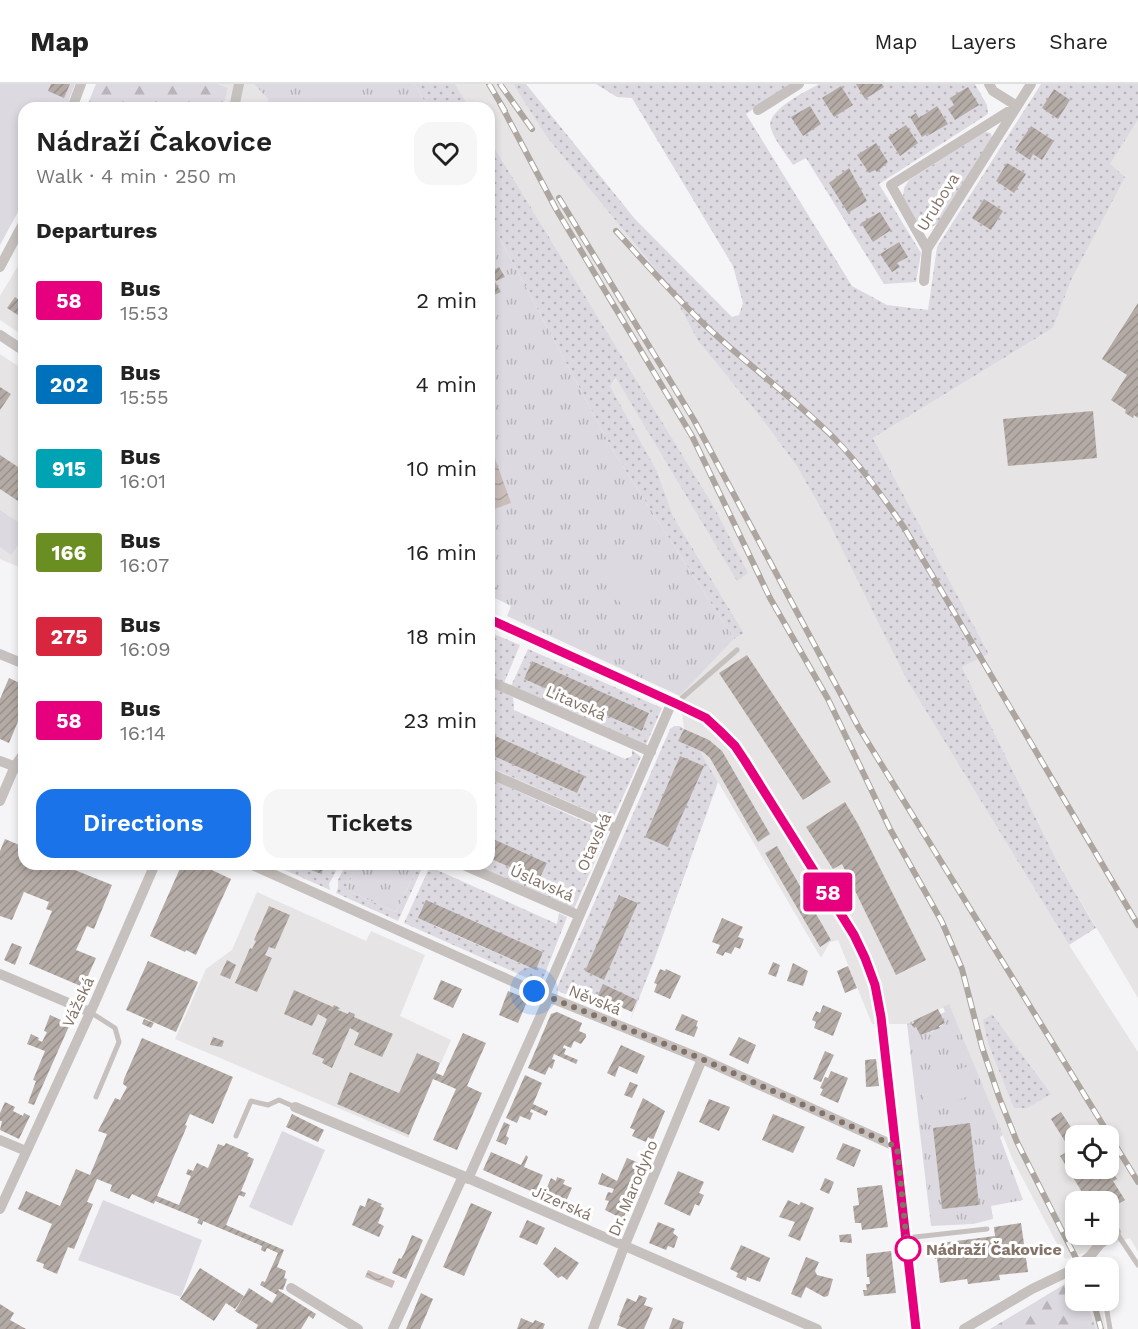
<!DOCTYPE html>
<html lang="en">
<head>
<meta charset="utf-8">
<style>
	:root { --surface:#fff; --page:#f6f6f6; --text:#222; --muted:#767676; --line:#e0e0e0; --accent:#1a73e8 }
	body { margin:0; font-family:"Work Sans",sans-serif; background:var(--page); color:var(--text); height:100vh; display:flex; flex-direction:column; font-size:22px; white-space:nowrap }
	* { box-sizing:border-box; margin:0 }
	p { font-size:20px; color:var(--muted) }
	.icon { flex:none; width:33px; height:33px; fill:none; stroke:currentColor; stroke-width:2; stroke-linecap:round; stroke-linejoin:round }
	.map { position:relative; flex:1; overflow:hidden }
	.details { position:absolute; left:18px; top:18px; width:477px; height:768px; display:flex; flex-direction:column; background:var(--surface); border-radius:18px; box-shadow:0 3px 9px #0003 }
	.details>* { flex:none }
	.badge { padding:0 12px; border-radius:4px; font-size:21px; line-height:39px }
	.controls { position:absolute; left:1065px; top:1041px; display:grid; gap:12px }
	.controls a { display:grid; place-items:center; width:54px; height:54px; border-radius:12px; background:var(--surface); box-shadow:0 3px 9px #0003; font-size:30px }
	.you { position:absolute; width:30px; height:30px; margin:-15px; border:4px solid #fff; border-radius:50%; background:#1a73e8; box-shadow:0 0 0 9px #1a73e833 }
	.map>.badge { position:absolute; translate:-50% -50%; box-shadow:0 0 0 3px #fff }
	h2 { padding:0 18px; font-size:22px; line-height:54px }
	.round { display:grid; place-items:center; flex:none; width:63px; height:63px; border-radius:18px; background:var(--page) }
	.overview { display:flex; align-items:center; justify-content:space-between; height:102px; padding:0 18px }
	h1 { font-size:28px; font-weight:600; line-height:45px }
	.primary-button { display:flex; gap:12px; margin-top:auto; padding:12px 18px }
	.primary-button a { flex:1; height:69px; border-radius:18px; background:var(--accent); color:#fff; font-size:24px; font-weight:600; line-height:69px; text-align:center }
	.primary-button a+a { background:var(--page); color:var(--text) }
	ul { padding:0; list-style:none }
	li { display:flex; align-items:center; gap:18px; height:84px; padding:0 18px }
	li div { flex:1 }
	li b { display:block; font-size:22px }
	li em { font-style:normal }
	li .badge { min-width:66px; font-weight:700; text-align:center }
	header { display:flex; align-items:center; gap:36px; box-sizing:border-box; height:84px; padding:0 30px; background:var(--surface); border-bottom:2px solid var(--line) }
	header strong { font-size:28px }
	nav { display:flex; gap:33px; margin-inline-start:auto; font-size:21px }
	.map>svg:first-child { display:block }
</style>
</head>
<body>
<header>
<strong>Map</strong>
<nav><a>Map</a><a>Layers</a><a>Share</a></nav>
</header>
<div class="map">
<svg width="1138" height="1245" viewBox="0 0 1138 1245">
	<defs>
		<pattern id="grass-dots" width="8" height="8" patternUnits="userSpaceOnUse" patternTransform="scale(1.5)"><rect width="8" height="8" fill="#ddd9e1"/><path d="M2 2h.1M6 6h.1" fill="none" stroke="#b9b4ba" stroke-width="1.8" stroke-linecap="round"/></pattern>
		<pattern id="forest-firs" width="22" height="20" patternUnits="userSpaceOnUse" patternTransform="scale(1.5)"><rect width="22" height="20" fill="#ddd9e1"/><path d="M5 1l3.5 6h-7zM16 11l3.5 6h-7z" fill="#b9b4ba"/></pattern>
		<pattern id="park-tufts" width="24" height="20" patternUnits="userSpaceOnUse" patternTransform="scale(1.5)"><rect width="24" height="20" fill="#ddd9e1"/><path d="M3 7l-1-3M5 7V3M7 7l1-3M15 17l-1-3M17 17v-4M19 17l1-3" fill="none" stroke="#b9b4ba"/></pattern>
		<pattern id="water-waves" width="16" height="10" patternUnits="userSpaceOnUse" patternTransform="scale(1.5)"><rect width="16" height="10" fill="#cabebb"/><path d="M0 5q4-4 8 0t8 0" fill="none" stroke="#aa9f9c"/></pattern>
		<pattern id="building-hatch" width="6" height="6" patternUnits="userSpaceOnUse" patternTransform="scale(1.5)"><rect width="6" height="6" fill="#b4aba6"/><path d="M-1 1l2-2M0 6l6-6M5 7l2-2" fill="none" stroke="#98908b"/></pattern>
	</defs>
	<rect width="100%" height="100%" fill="#f5f5f7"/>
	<!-- built -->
	<path fill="#e6e4e5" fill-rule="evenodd" d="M218,0H254L270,16L259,24H223L228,4Z
		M455,0H513L546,52L667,199L698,257L762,335L796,381L827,435L907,594L1069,861L1138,968V1168L1130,1154L1065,1175L1013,1076L949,921L907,940H872L838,856L830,858L821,874L700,667L678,657L684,645L680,612L734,555L744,549L673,432L657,387L610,302L617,294L737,496L747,489L713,421L489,55V24H470ZM1076,1052H1108V1084H1076ZM1076,1118H1108V1150H1076Z
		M1138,36V914L1058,779L962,583L989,570L873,354L1053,244L1072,194L1110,80Z
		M24,172V252L0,236V212Z
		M0,270L24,286V485L0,475Z
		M257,808L366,857L371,847L425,871L400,932L451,956L441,979L417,969L399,1009L351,988L337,1019L409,1051V1054L175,955L206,885L232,866Z
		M1086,1217H1101L1106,1245H1096Z"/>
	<!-- grass -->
	<path fill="url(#grass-dots)" fill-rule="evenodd" d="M415,0H455L470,24H428Z
		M513,0H526L635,135L732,233L739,231L743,219L733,182L632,14L617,13L596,0H790L746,30L852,202L887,221L928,226L937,163L1041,0H1138V36L1110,80L1125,93L1072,194L1053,244L873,354L989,570L962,583L1058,779L1096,844L1069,861L906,594L827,435L796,381L762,335L698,257L667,199L546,52Z
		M819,0H975L987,21L988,30L879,100L921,169L916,198L884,200L806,74L793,81C786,70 775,57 771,45C764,27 805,8 819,0Z
		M985,48L991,49L992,54L937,140L929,144L919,140L903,113L904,104L909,96Z
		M489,55L713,421L748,489L737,497L616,294L610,302L657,387L673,432L744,549L734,555L613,367L489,134Z
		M489,548L520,561L504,599L489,592Z
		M528,565L662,624L646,661L511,602ZM532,577L649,629L642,647L524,595Z
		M489,602L513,613L514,626L625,675L632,672V666L641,673L612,737L489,683V670L577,709L585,692L489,649Z
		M674,642H680L684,645L679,657L700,667L718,698L653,879L630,937L637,916L603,901L593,922L556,906L670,645ZM620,811L638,819L604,895L586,887Z
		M489,694L605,747L607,750L574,825L472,780H489V774L539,796L547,779L489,753Z
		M271,780H297L321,790L326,780H340L329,800L330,806Z
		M346,780H357L346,806L396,828L419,780H424L398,837L336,809L338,804V796Z
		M431,780H437V786L557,840L559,829L567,833L541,900L404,839ZM426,817L543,868L536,886L435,842Z
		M992,930L1051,1010L1027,1024H1014L988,959L983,936Z"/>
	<!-- forest -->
	<path fill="url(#forest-firs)" d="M96,0H218L228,4L223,24H86Z
		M1075,1194L1076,1216L1086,1217L1096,1245H990Z"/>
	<!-- park -->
	<path fill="url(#park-tufts)" d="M254,0H415L428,24H259L269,16Z
		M489,134L613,367L734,555L680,612L507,532L511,522L493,513L496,505L494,503L495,501L489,498Z
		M357,780H419L396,828L346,806Z
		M949,920L1003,1051L1000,1053L1023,1116L991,1122L993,1135L973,1140L931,1142L907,940L913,937L912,940L913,943H916L920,951L930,946L932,948L945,939L940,930L945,928L943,923Z"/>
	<!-- pitch -->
	<path fill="#ddd9e1" d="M0,0H75L66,24H24V117L0,161Z
		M333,0H339L353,24H295Z
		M0,426L24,442V453L11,471L0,463Z
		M622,466L652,505L625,525L596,486Z
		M966,983L975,1010L928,1026L918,999Z
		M282,1047L325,1066L292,1142L249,1123Z
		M103,1116L202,1156L181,1213L78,1176Z"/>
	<!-- water -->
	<path fill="url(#water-waves)" d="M489,358L511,419L489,427Z
		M368,1186L395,1197L392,1204L365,1193Z"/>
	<!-- building -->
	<path fill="url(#building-hatch)" d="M51,0H70L64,14L48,7Z
		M856,0H882L884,3L865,15Z
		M841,2L853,21L834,33L822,14Z
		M968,3L979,21L955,36L948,25L954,21L950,14Z
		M1054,5L1070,16L1058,35L1042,24Z
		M810,22L821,40L803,52L791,33Z
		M937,22L948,40L929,51L928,49L922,53L910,33L916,29L919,34Z
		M906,41L918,59L900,72L888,53Z
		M1031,42L1054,57L1042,76L1033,70L1030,76L1015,66Z
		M876,59L888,78L877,88L875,86L869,89L857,71Z
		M1007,79L1026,90L1014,109L996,97Z
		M849,84L867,117L848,129L829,99Z
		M984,115L1003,127L991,146L972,134Z
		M880,128L891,146L873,158L861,139Z
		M899,158L908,173L897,179L900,183L892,188L880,170Z
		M499,183L505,193L496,197L491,188Z
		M495,198L501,208L494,211L489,202Z
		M15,213L24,219V235L7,224Z
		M1138,219V334L1134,331L1133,334L1125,329L1126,326L1111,316L1127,291L1102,275Z
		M0,303L11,310L0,326Z
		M1093,327L1097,374L1008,382L1003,335Z
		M0,371L24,387V421L0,405Z
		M489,498L495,501L494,503L496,504L491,517L489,516Z
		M747,571L831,698L803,716L719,589Z
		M532,577L649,629L642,647L524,595Z
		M9,594L24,601V623L9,659L0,655V615Z
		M684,645L709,656L722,667L770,750L758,758L710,674L703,668L678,657Z
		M489,649L585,692L577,709L489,670Z
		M680,672L704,682L668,763L645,753Z
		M845,718L858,740L926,876L896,891L842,780L833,785L806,743Z
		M489,753L547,779L539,796L489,774Z
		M5,755L24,763V780H60L112,801L94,845L87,842L76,866L96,874L83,903L29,880L52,827L46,825L49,818L24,808L12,836L0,832V767Z
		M777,762L831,856L820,863L765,769Z
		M182,780H199L231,795L196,871L186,866L185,868L150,852Z
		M296,780H326L321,790Z
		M619,811L638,819L604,896L585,887Z
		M426,816L543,868L536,886L418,834Z
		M269,822L290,831L275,865L269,863L265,871L272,874L257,908L235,899L250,864L252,865L256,857L254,856Z
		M722,834L743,843L738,853L744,855L740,865L735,863L731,870L725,868L723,872L716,869L720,861L712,858Z
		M12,859L22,863L15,881L4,876Z
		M227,876L236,881L230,895L220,891Z
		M148,877L198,898L176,948L126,926Z
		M773,878L780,881L776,893L768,890Z
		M793,879L808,887L803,902L787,897Z
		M848,882L857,904L845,909L837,887Z
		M660,885L665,887L666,885L681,892L670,915L654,908L657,900L654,899Z
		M441,896L462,905L453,924L433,915Z
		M603,900L637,916L632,928L597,913Z
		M294,906L333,923L334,921L340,924L338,926L348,930L349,928L355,930L354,933L393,950L382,973L354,961L359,949L350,944L332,984L322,979L324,975L312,970L327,935L318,930L312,942L284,930Z
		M508,907L528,915L518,939L499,931Z
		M823,921L842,929L833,952L814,944L816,938L812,936L816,927L820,929Z
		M938,925L945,939L939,942L940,944L920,951L916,943L914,944L911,940L914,939L913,937Z
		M557,928L582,939L579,947L586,950V953L581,960L574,957L571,964L564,961L563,964L566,965L564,970L578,976L576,980L554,970L552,975L555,976L552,985L549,983L545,991L528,984L551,930Z
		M682,930L698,937L696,942L698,943L694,953L675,946Z
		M50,931L70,940L34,1021L28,1019L36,997L33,996L45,967L27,960L31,950L39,954L38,956L42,958L47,948L44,947Z
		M144,935L154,939L151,944L142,940Z
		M463,949L486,959L467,1002L482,1009L457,1066L433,1056L456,1005L433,995L409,1051L337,1020L350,988L399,1009L417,969L440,979L436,989L443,992Z
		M213,953L224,957L222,963L210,961Z
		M739,953L756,961L748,980L729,971Z
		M142,954L233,993L213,1040L190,1030L185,1041L187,1042L157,1112L179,1121L191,1092L186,1090L188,1085L193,1087L197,1079L208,1084L218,1060L224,1062L226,1059L249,1069L247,1072L254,1075L241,1107L246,1109L244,1113L239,1111L226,1141L284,1166L277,1183L286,1187L284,1194L287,1195L283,1206L279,1205L278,1206L316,1230L313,1235L309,1232L301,1245H256L258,1241L235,1227L249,1204L272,1219L277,1211L260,1201L262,1197L265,1198L278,1169L267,1164L265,1168L261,1166L262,1162L203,1137L202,1141L197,1139L199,1135L155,1117L154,1120L132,1110L129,1115L110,1107L112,1101L97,1095L87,1118L93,1120L74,1165L68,1163L57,1190L43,1184L44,1180L36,1177L52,1140L18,1125L26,1107L60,1122L76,1085L90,1091L107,1050L98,1047L115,1014L120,1016L127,1003L123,1000L124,995Z
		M621,961L645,972L637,990L619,982L615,993L607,989Z
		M825,967L834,971L821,998L813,995Z
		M876,975L879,1002L866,1003L865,976Z
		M831,987L848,994L838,1019L820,1011L823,1005L820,1004L825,993L828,994Z
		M525,991L542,999L533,1020L548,1027L546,1032L531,1025L530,1028L533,1029L530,1036L520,1032L517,1039L506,1034Z
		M630,998L638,1001L632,1014L624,1011Z
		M643,1014L665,1027L653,1056L648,1053L646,1058L632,1052L635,1046L630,1044Z
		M709,1015L730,1023L719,1047L699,1038Z
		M5,1018L15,1023L13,1027L23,1032L24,1029L30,1032L19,1055L0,1046L2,1037H0V1029Z
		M1061,1028L1076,1051V1053L1066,1059L1051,1035Z
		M292,1030L324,1046L318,1058L286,1043Z
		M773,1030L805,1043L793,1069L762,1056Z
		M504,1038L510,1041L506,1052L509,1054L506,1061L496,1057Z
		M970,1039L979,1121L942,1125L933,1044Z
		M843,1059L861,1066L854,1083L836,1075Z
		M1076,1062V1084H1108V1080L1117,1095L1113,1097L1125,1116L1108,1126V1118H1088L1060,1072Z
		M491,1068L521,1081L526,1071L528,1073L524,1083L543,1091L535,1109L483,1086Z
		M627,1074L646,1082L623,1135L605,1126L609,1117L605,1116L608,1108L612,1109L614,1105L598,1100L602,1089L617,1097Z
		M678,1087L704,1098L699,1109L704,1111L699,1122L695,1120L690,1132L664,1120Z
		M557,1093L565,1096L563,1100L572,1104L564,1122L543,1113L551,1094L556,1097Z
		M825,1094L834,1098L829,1110L820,1106Z
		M882,1101L888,1143L862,1146L861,1139H855L853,1122L859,1121L857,1104Z
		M368,1114L382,1120L380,1122L384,1124L378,1139L384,1142L379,1153L352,1141L360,1121L365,1123Z
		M788,1116L799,1121L801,1118L814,1124L800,1157L788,1152L795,1138L779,1133Z
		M471,1119L492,1128L464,1192L443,1183Z
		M527,1136L545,1144L537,1161L519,1153Z
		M658,1138L675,1145L673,1149L678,1153L674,1164L668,1162L666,1166L649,1159Z
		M1021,1139L1028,1188L999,1191L1000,1196L968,1200L967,1195L940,1199L937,1174L935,1175L933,1160L995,1152L994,1143Z
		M851,1150L852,1159L840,1158L839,1151Z
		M412,1151L423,1156L406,1195L392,1189L399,1174L401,1175L404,1170Z
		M741,1161L770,1174L760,1198L747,1193L746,1197L736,1193L738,1189L730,1185Z
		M555,1163L579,1179L567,1196L562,1192L558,1194L543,1180Z
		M891,1167L896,1209L864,1212L863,1206H867L866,1200H870L869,1193H867L866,1170Z
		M806,1173L819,1178L815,1187L817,1191L833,1195L828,1212L824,1213L806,1203L801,1214L791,1210Z
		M200,1184L244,1212L235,1225L226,1219L214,1237L180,1215Z
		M421,1209L433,1215L420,1245H406Z
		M639,1211L647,1214L644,1221L653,1224L644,1245H627L617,1241L620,1233H619L627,1214L636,1218Z
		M0,1220L14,1229L10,1236L26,1245H0Z
		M521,1234L533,1239L535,1236L545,1240L543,1245H517Z
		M673,1234L684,1238L682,1245H669Z"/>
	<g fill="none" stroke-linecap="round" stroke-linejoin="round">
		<!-- lane -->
		<path stroke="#c6c1be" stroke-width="5" d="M679,621L682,614L737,566
			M90,928L115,944L119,958L96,1013
			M236,1052L251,1017L268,1021L279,1016L295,1023
			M1116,1148L1138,1181
			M906,1154L987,1145
			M1091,1171L1095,1184
			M1105,1216L1110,1245"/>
		<!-- street -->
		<path stroke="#c6c1be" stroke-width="10" d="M989,0L993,7L1017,22
			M72,24L81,0
			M234,24L239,0
			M758,26L799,0
			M927,165L891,101L1014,24
			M0,183L24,138
			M924,197L927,165L1031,0
			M0,251L24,267
			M489,536L679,621L706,634L720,647L735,662L745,677L854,851L865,874L875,901L881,933L916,1245
			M0,570L24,580
			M489,597L651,668
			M0,677L24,686
			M489,689L617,745
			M0,717L15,682L24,669
			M250,780L534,907L702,975L897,1063
			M461,780L578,831
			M0,890L90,928
			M545,911L672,618
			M295,1023L463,1092L817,1245
			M0,1056L26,1067
			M468,1095L549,913
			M0,1125L95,918L155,780
			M1076,1184L1091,1171L1100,1160L1116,1148
			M291,1204L358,1245
			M393,1245L463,1092
			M593,1245L624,1163L702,975
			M964,1245L1032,1205L1076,1184"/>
		<!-- rail casing -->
		<g stroke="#aca5a0" stroke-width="6">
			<path id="rail" d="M489,0L505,27
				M500,0L532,45
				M500,19L556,125L692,352L770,514L828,615L890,745L942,838L962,885L982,963L999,1013L1017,1058L1081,1184
				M559,114L694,336L859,644L1138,1098
				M616,147C646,180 675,213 707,243C749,282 795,315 835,355C862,383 884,414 905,445L1138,841
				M1093,1216L1101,1245"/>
		</g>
		<!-- rail -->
		<use href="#rail" stroke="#fff" stroke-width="4" stroke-dasharray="11" stroke-linecap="butt"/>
	</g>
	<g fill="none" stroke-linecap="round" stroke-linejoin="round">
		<!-- line casing -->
		<g stroke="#fff" stroke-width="14">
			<path id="line" d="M489,535L679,621L706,634L720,647L735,662L745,677L854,851L865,874L875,901L881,933L916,1245"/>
		</g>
		<!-- line -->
		<use href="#line" stroke="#e6007e" stroke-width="9"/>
		<!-- walk -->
		<path stroke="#847368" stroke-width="6" stroke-dasharray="0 10.8" d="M534,907L702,975L897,1063L908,1170V1165"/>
	</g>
	<!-- markers -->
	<circle fill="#fff" stroke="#e6007e" stroke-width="3" cx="908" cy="1165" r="12"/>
	<g text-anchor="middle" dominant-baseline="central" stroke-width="6" stroke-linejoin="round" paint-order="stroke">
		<!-- street labels -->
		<g font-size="16" fill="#847368" stroke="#fff">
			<text transform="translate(938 118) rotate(-58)">Urubova</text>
			<text transform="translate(576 619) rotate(24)">Litavská</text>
			<text transform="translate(594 758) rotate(-66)">Otavská</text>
			<text transform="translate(542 799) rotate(24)">Úslavská</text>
			<text transform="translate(595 916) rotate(22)">Něvská</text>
			<text transform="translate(78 918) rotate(-65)">Vážská</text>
			<text transform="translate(633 1104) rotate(-67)">Dr. Marodyho</text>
			<text transform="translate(562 1119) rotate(24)">Jizerská</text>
		</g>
		<!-- stop labels -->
		<g font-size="16" font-weight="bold" fill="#847368" stroke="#fff" text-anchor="start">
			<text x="926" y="1165">Nádraží Čakovice</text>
		</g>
	</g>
</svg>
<div class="controls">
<a><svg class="icon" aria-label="locate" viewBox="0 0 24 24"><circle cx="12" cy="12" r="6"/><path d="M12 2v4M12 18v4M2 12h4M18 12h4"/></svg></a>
<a>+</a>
<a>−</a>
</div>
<div class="you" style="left:534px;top:907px"></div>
<b class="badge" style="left:828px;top:808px;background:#e6007e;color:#fff">58</b>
<section class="details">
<div class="overview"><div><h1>Nádraží Čakovice</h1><p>Walk · 4 min · 250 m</p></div><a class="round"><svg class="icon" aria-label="heart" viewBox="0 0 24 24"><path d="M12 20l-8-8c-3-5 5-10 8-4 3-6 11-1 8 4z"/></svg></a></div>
<h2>Departures</h2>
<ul>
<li><span class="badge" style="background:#e6007e;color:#fff">58</span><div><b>Bus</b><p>15:53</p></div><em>2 min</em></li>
<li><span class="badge" style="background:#0072bc;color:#fff">202</span><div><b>Bus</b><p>15:55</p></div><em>4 min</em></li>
<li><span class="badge" style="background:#00a3b4;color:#fff">915</span><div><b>Bus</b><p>16:01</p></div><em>10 min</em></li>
<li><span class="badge" style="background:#6b8e23;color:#fff">166</span><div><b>Bus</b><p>16:07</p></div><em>16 min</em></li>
<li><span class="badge" style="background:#d7263d;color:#fff">275</span><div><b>Bus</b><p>16:09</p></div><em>18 min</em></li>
<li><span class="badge" style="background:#e6007e;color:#fff">58</span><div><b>Bus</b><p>16:14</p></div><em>23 min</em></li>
</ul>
<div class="primary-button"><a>Directions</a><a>Tickets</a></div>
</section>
</div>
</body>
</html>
